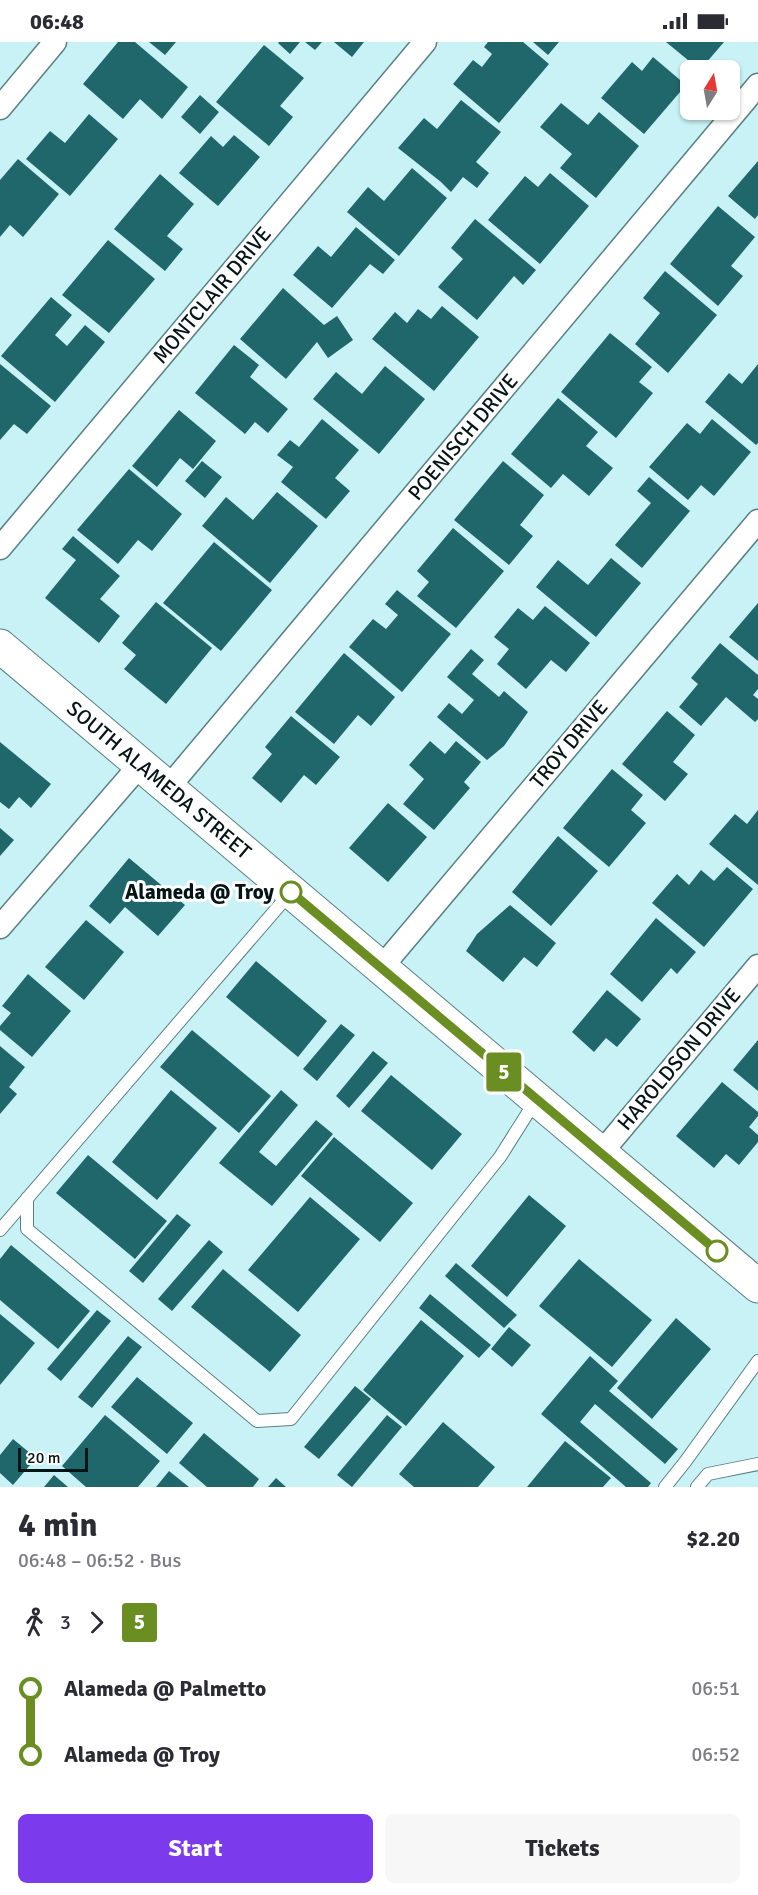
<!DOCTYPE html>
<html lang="en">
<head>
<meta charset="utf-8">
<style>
	:root { --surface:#fff; --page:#f7f7f7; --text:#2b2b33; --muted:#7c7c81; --accent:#7c3aed }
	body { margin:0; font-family:Signika,sans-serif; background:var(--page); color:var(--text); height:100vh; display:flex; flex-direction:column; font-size:22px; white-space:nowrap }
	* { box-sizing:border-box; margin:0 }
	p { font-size:20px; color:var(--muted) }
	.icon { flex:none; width:33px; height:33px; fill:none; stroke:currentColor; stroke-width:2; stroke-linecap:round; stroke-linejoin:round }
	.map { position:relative; height:1445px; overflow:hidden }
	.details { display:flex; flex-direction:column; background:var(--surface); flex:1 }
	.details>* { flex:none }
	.badge { padding:0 12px; border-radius:4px; font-size:21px; line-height:39px }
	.needle { width:39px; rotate:11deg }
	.controls { position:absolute; left:680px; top:18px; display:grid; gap:12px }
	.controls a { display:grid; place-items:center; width:60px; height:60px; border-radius:9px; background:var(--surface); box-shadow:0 2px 4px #0004; font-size:30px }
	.scale { position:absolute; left:18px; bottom:15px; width:70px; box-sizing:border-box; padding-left:6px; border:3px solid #051415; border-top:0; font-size:16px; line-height:21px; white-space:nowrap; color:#051415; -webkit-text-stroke:4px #fff; paint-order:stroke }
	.map>.badge { position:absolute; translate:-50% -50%; box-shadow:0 0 0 3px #fff }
	.legs { display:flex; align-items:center; gap:9px; height:66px; padding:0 18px; font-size:20px }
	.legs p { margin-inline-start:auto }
	.head { display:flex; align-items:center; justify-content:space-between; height:102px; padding:0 18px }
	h1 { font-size:33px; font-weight:800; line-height:45px }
	.button { display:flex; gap:12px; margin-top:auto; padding:12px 18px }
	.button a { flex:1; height:69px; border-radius:9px; background:var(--accent); color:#fff; font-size:24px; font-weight:800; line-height:69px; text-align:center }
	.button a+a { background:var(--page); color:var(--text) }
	ul { padding:0 18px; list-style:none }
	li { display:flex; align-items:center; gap:21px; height:66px; font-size:22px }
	li i { display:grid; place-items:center; width:9px; height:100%; margin:0 8px; background:currentColor }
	li i::after { content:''; width:15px; height:15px; margin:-8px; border:4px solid; border-radius:50%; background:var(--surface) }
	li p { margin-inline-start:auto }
	li:first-child i { background:linear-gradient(#0000 50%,currentColor 0) }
	li:last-child i { background:linear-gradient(currentColor 50%,#0000 0) }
	.status { display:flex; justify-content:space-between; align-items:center; height:42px; padding:0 30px; background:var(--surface); direction:ltr }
	.status svg { height:16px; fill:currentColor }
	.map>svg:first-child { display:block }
</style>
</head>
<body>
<div class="status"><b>06:48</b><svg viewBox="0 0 49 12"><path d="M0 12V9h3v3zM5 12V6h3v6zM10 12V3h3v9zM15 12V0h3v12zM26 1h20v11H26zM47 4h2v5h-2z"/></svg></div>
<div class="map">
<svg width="758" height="1445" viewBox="0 0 758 1445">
	<rect width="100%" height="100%" fill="#c8f2f5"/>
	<!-- building -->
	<path fill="#20676b" d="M118,0H135L188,45L162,77L140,57L123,77L83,42Z
		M149,0H176L165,13Z
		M279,0H300L290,12L278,1Z
		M305,0H322L315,8Z
		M334,0H364L352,15Z
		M488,0H523L549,22L499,81L453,42L473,18L482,25L492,12L484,5Z
		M533,0H559L548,13Z
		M666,0H724L700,28Z
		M264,3L304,36L280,64L293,75L269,104L216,60Z
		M653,15L686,43L644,92L601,56L632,20L642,29Z
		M200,53L219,70L200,92L181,75Z
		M461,58L501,90L476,120L489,131L477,146L463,135L451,150L441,140L398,106L424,76L437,87Z
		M561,61L588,83L599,70L639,104L596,156L560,126L572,112L540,85Z
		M89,72L118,97L70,154L26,117L50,89L65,101Z
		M234,93L260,115L218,164L179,131L211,94L223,105Z
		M18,117L59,152L23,195L10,183L0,195V138Z
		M758,119V173L755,177L728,154Z
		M412,126L447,156L399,214L347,170L368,145L384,159Z
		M550,131L589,164L540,222L488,178L525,134L538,145Z
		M160,132L194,162L167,194L183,207L165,229L114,187Z
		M718,164L755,195L731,224L743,234L718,264L670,222Z
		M475,177L536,228L523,243L514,234L477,278L438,245L463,217L451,206Z
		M356,185L395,218L383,232L370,222L332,266L293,233L318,204L331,215Z
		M108,198L155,237L109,291L62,253Z
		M665,229L717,273L668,331L635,302L660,271L643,256Z
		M283,246L324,283L337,274L353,298L328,316L317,300L286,337L240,297Z
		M51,255L72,273L55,293L67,304L85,283L105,300L55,360L1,314Z
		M442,264L479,295L434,349L372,297L395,270L407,281L418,267L431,277Z
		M610,291L652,325L639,340L653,351L616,396L561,350Z
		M234,303L259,323L250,335L288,367L268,391L255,380L245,392L195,351Z
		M0,322L51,364L27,392L14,382L0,398Z
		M758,322V401L756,403L705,360L729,331L742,342Z
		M385,324L425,357L379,412L313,357L336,330L362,352Z
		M558,356L598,390L586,404L613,426L589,454L563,432L551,446L511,412Z
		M179,368L216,399L193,427L180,416L157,445L132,424Z
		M322,377L359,408L335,436L350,449L326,477L281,440L293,425L277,413L290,398L299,405Z
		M712,377L751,410L714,454L701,443L688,458L649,425L687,381L700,392Z
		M202,419L222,435L205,456L185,439Z
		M503,419L544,453L520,483L533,494L509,523L454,478Z
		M129,427L182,472L152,509L138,498L118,522L77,488Z
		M649,435L690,469L642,526L615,503L651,461L637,449Z
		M277,450L318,484L270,541L202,484L226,455L253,478Z
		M453,486L504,529L456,586L417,554L429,540L417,529Z
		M73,494L120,534L100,557L120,574L99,601L45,556L76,518L62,507Z
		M214,500L272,548L221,609L163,561Z
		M611,516L641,541L596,595L536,545L558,518L588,543Z
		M397,548L451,592L402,650L349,605L373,577L386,587L398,573L385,562Z
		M156,560L212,606L166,662L124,627L136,613L122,601Z
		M758,561V619L729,595Z
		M545,564L590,601L566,630L551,618L526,647L497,622L509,607L494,595L518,566L533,578Z
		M720,601L758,633V647L753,653L758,657V677L755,680L726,655L701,684L679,665L698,642L691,636Z
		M471,607L484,618L472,632L499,655L504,649L528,670L504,704L487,718L437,675L449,661L462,672L474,658L447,635Z
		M344,611L395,655L371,684L358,673L334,702L295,670Z
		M667,669L695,693L673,720L688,732L665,759L622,722Z
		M291,674L340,715L316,743L304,733L281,761L252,736L272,712L265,705Z
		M430,699L445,712L456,699L481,720L464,740L470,746L434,788L403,762L424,737L409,723Z
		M0,700L51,742L31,766L19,755L9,767L0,760Z
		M612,727L643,753L631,768L646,781L609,825L563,786Z
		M388,761L427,795L388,840L349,806Z
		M758,768V843L709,802L735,772L747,782Z
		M0,786L14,798L0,814Z
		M558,794L598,829L551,884L512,850Z
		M129,816L185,863L158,894L125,865L110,882L89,864Z
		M727,825L753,847L704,905L652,861L677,832L689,843L701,828L714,839Z
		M510,863L556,901L537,925L524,915L503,940L466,909L477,892Z
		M656,876L696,910L677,932L671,926L642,960L610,932Z
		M86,878L124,910L84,958L45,925Z
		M256,919L327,979L298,1015L226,955Z
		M28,932L71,969L32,1015L0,988V984L11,971L2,964Z
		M607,948L641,977L617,1005L606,996L594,1010L572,990Z
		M341,982L355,993L317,1039L303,1027Z
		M192,988L271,1054L239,1091L160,1025Z
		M758,998V1049L733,1028Z
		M0,1004L25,1025L9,1045L17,1052L0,1072Z
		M373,1009L388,1021L349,1066L336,1054Z
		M391,1033L462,1092L432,1128L361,1069Z
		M722,1040L758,1070V1074L749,1085L758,1093V1100L739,1123L726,1112L714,1126L676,1094Z
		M171,1048L217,1086L157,1158L112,1120Z
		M281,1048L298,1063L259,1110L276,1124L316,1078L333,1092L272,1164L219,1121Z
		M334,1095L413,1161L380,1200L301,1134Z
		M88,1113L167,1179L135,1217L56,1151Z
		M529,1153L566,1184L507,1255L471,1224Z
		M310,1155L360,1197L298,1270L248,1228Z
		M177,1172L191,1183L143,1241L129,1229Z
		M209,1198L223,1210L172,1269L158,1257Z
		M11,1203L90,1269L58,1307L0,1258V1217Z
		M579,1217L652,1278L612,1325L539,1264Z
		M456,1221L517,1273L504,1286L445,1234Z
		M223,1227L301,1293L270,1330L191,1265Z
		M430,1252L491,1303L479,1316L419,1266Z
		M97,1268L111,1279L61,1339L47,1327Z
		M0,1272L35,1301L0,1343Z
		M676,1276L711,1307L652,1377L617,1346Z
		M421,1278L464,1314L406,1384L363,1348Z
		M509,1285L531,1303L512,1325L491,1307Z
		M128,1294L142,1305L92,1366L78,1355Z
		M590,1314L618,1339L609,1349L678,1407L665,1422L595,1362L580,1380L651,1441L648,1445H626L541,1372Z
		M137,1335L193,1381L167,1412L111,1365Z
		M355,1344L371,1357L319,1417L304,1405Z
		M105,1373L160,1419L138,1445H86L62,1424Z
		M387,1373L402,1385L352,1445L337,1433Z
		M443,1380L495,1425L478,1445H414L399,1432Z
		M204,1391L259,1437L253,1445H207L179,1421Z
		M13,1397L36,1416L13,1443L0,1431V1413Z
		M565,1399L611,1436L603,1445H527Z
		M169,1429L189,1445H156Z
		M54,1433L68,1445H44Z
		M276,1436L286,1445H268Z"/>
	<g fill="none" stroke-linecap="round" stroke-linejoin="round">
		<!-- lane casing -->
		<g stroke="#598083" stroke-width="14">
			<path id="lane" d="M27,1156V1187L257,1379L291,1377L500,1115L536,1058
				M0,1188L291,850
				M665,1445L685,1420L758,1319
				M697,1445L708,1432L758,1422"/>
		</g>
		<!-- street casing -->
		<g stroke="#598083" stroke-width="25">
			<path id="street" d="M0,66L55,0
				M0,506L425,0
				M168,746L758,43
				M0,885L140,723
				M381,926L758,479
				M601,1111L758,924"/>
		</g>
		<!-- secondary casing -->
		<g stroke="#598083" stroke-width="35">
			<path id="secondary" d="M0,604L758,1244"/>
		</g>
		<!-- lane -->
		<use href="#lane" stroke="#fff" stroke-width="12"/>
		<!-- street -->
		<use href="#street" stroke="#fff" stroke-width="22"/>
		<!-- secondary -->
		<use href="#secondary" stroke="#fff" stroke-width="33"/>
	</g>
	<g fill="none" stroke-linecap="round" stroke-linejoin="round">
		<!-- line-1 casing -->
		<g stroke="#fff" stroke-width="14">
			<path id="line-1" d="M291,850L717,1209"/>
		</g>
		<!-- line-1 -->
		<use href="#line-1" stroke="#6b8e23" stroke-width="9"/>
	</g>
	<!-- markers -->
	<g fill="#fff" stroke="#6b8e23" stroke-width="3">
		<circle cx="291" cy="850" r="10"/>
		<circle cx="717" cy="1209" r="10"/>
	</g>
	<g text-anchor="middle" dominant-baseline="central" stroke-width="6" stroke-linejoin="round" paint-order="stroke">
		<!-- street labels -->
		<g font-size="21" fill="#051415" stroke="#fff">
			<text transform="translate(212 253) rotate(-50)">MONTCLAIR DRIVE</text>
			<text transform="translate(463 395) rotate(-50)">POENISCH DRIVE</text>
			<text transform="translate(569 702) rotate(-50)">TROY DRIVE</text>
			<text transform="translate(159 738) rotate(40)">SOUTH ALAMEDA STREET</text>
			<text transform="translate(679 1017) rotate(-50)">HAROLDSON DRIVE</text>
		</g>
		<!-- stop labels -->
		<g font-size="21" font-weight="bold" fill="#051415" stroke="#fff" text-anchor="end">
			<text x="274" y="850">Alameda @ Troy</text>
		</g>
	</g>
</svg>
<div class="controls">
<a><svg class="needle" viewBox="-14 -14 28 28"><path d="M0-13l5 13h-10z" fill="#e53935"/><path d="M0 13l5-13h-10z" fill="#7c7c81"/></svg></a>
</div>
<div class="scale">20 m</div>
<b class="badge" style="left:504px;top:1030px;background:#6b8e23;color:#fff">5</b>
</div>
<section class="details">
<div class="head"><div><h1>4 min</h1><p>06:48 – 06:52 · Bus</p></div><b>$2.20</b></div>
<div class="legs"><svg class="icon" aria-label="walk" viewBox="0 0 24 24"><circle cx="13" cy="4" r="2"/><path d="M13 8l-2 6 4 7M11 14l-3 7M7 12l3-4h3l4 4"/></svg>3<svg class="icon" aria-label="forward" viewBox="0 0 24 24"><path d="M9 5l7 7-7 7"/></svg><b class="badge" style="background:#6b8e23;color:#fff">5</b></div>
<ul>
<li><i style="color:#6b8e23"></i><b>Alameda @ Palmetto</b><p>06:51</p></li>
<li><i style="color:#6b8e23"></i><b>Alameda @ Troy</b><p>06:52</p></li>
</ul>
<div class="button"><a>Start</a><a>Tickets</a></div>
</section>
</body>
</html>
